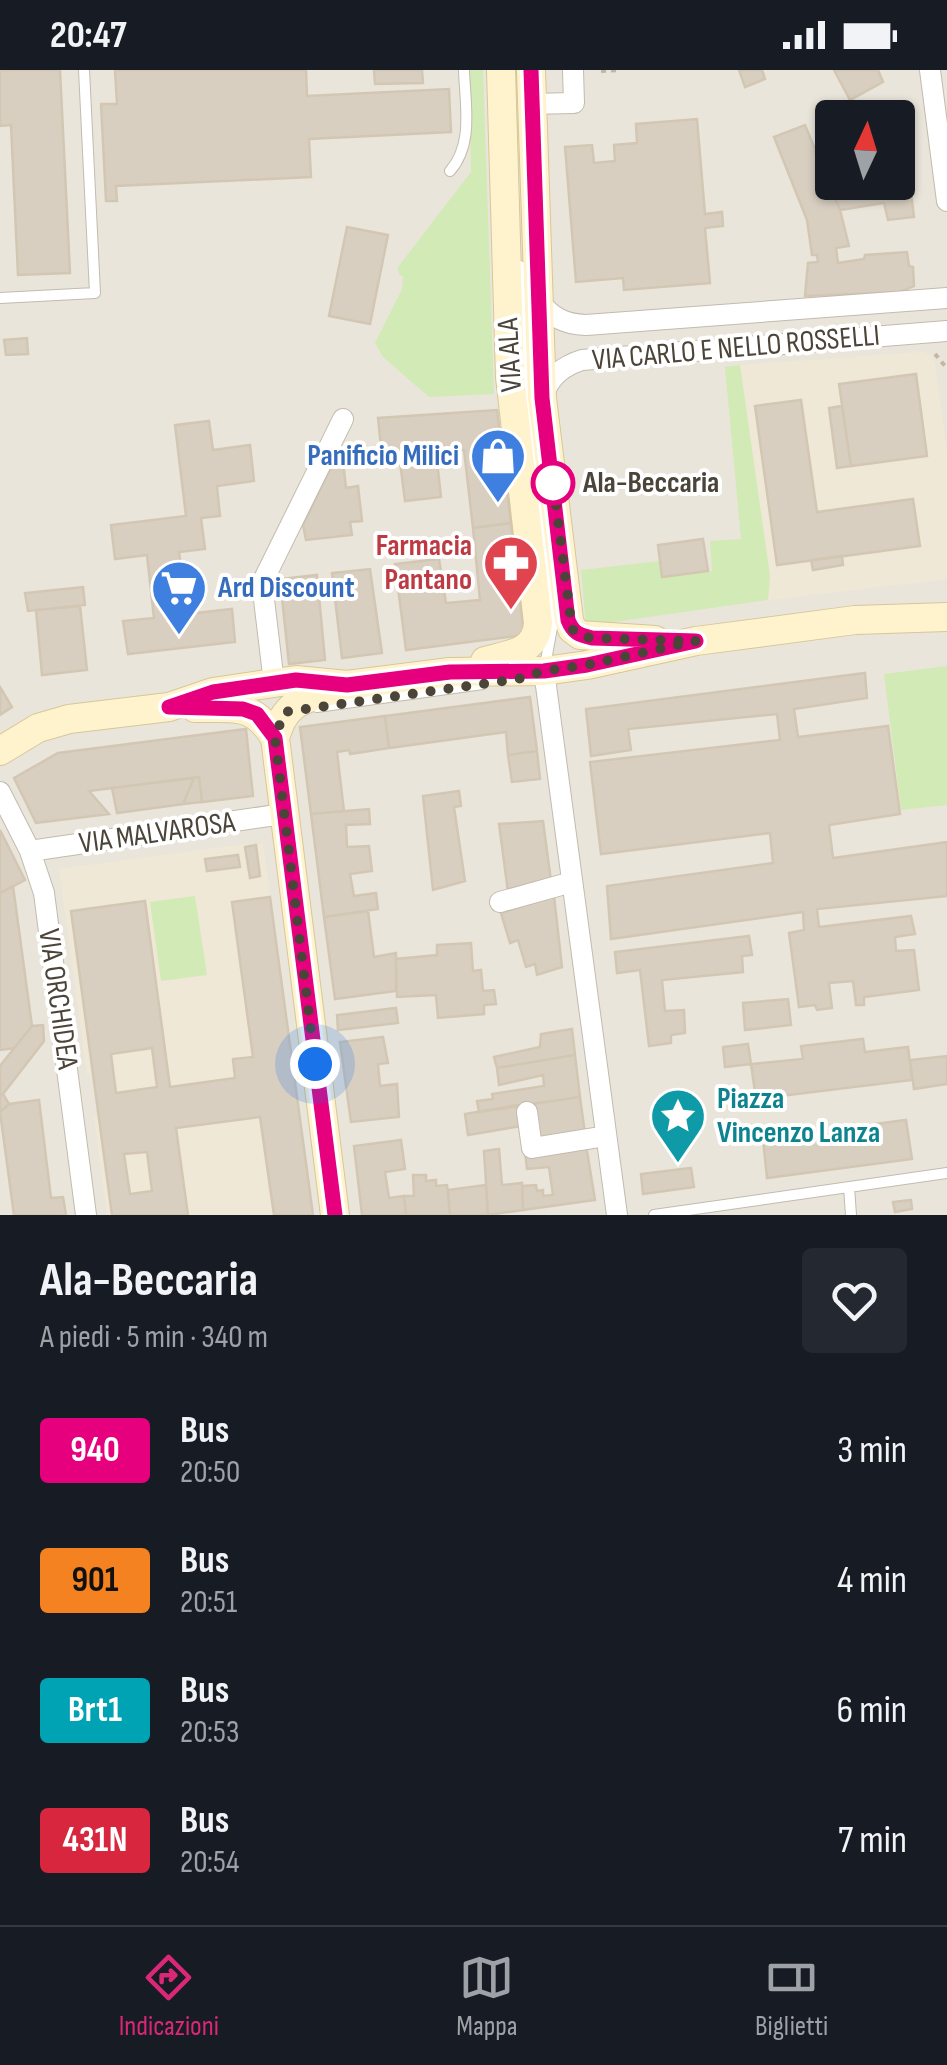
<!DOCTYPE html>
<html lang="it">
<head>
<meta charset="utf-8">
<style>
	:root { --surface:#171b24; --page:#242831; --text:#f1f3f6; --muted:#9ea1a6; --line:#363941; --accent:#db2777 }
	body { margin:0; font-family:"Sofia Sans Condensed",sans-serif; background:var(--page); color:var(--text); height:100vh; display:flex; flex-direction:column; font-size:38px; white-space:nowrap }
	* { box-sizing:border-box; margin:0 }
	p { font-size:32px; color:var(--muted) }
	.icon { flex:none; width:55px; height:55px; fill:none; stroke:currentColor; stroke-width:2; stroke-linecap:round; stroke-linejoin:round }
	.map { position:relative; height:1145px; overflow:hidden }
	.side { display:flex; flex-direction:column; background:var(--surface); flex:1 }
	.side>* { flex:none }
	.badge { padding:0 20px; border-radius:8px; font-size:35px; line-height:65px }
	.needle { width:65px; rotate:4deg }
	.controls { position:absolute; left:815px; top:30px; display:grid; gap:20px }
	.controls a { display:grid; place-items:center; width:100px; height:100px; border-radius:10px; background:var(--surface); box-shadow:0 2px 8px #0004; font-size:50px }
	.you { position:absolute; width:50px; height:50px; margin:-25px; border:8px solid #fff; border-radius:50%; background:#1a73e8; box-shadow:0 0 0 15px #1a73e833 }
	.map>.badge { position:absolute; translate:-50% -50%; box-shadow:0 0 0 5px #fff }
	.round { display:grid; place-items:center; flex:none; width:105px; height:105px; border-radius:10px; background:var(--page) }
	.head { display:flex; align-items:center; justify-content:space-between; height:170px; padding:0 40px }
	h1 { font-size:48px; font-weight:700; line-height:75px }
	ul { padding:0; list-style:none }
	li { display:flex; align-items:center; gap:30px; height:130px; padding:0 40px }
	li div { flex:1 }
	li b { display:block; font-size:38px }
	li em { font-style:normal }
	li .badge { min-width:110px; font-weight:700; text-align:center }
	.status { display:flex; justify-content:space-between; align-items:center; height:70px; padding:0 50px; background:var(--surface); direction:ltr }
	.status svg { height:28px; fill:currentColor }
	.dock { display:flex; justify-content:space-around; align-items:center; height:140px; border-top:2px solid var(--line); background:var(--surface); font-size:28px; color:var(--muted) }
	.dock a { display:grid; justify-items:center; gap:5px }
	.dock .current { color:var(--accent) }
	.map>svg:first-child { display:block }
</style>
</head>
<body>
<div class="status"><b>20:47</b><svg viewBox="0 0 49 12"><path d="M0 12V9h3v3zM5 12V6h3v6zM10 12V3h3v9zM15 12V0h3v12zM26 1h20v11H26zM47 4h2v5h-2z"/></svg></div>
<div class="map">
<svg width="947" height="1145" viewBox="0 0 947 1145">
	<rect width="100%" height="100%" fill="#f6f3ec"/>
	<!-- residential -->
	<path fill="#eae5da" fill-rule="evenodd" d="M0,0H947V1145H0ZM832,48H898V112H832Z"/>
	<!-- education -->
	<path fill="#efe8d6" d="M923,282L931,285L935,293L947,384V509L768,530L770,506L740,295Z
		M263,772L313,1145H107L94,1046L99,1045L93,1005H87L59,799L245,774L256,775Z"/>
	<!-- green -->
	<path fill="#d2eab5" d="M469,0H483L494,324L429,327L383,287L375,273L402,219L403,206L399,205L398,197L471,102Z
		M740,295L770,506L768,530L586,556L581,500L660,491L663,507L712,501L710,471L741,469L725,297Z
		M947,596V735L901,740L884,604Z
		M195,826L207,905L161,911L150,832Z"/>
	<!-- building -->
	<path fill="#d8cfc1" stroke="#d3c7b4" stroke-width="2.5" fill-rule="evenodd" d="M0,0H60L70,203L18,205L11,55L0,56Z
		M115,0H306L307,26L449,19L451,62L309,69L311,107L116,116L117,131H106L101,34H117Z
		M374,0H422L423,13L375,14Z
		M739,0H762L765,9L745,17Z
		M834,0H878L883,12L850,30Z
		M697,49L705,144L722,142L723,156L705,158L710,213L624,220L623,208L576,212L565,77L592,75L594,93L615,91L614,75L637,73L636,54Z
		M898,51H902L914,147L888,150L884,133L840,140L815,82L832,79V112H898Z
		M805,55L840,140L849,176L836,178L838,193L864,189L865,185L907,182L909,196L913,197L914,216L900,222L805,226L808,193L818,192L817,185H812L807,150L774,67Z
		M347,157L388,165L370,254L329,246Z
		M27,268L28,284L6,285L4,270Z
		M916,304L927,386L851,396L839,314Z
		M801,330L817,442L913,429L920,476L777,495L755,336Z
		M842,336L851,396L837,398L829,338Z
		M497,340L511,453L473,458L464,380L436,382L441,427L405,431L399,384L382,386L378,348Z
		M209,351L213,380L250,375L254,411L217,416L220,446L201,448L205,479L179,482L187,544L232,539L235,572L128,584L123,551L154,548L147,485L115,489L111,455L186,446L175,355Z
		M343,392L346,418L358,416L362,451L350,452L352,465L306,470L303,455L332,395Z
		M511,453L524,565L406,580L395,494L439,489L446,533L480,530L473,458Z
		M703,469L708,501L662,507L658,475Z
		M842,486L843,495L813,500L811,490Z
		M370,499L382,583L342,588L332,503Z
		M317,505L325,590L289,594L280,509Z
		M83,517L85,535L28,541L25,523Z
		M80,536L87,600L42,605L36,540Z
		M865,603L867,628L794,639L798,667L888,656L900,744L829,755L833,788L947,772V826L817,839L819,857L911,846L915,864L895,867L896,881L914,880L919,920L864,927V935H856L853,911L829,913L832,938L817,940L815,935L799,937L789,863L804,860L803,842L611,869L607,816L773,793L770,763L601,784L590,692L780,670L777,644L628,659L631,680L591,686L586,639Z
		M0,617L12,637L0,645Z
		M530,627L537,681L508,685L506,662L389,678L385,646Z
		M385,646L389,678L350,684L349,680L337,682L344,741L311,744L300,657Z
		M246,659L253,726L202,732L199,707L89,721L109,744L36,753L14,708L58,683Z
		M537,681L540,709L512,712L508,685Z
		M199,707L202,732L183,734L194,708Z
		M194,708L183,734L117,743L112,718Z
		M459,721L461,736L454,737L465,811L433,820L423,726Z
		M369,739L370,754L346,755L347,777L369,776L372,801L350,804L354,826L376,823L378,839L324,847L311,744Z
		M543,751L551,811L508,822L499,754Z
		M0,760L25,810L0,823Z
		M256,775L260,806L250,808L245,777Z
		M238,785L240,797L207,801L205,789Z
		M13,816L32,956L14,978L0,980V823Z
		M554,826L562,897L537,905L535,894L526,897L518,870L510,873L501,843Z
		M270,827L313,1145H274L260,1047L176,1058L188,1145H112L71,841L145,831L170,1017L235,1008L233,989L253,987L232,832ZM152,978L157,1017L116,1023L111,984ZM147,1082L152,1121L130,1124L124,1084Z
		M368,841L374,887L396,883V921L335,929L324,847Z
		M749,866L752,885L742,886L743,902L662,910L665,941L684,940L685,963L671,965V973L649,976L640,900L617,903L615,882Z
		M471,873L473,901L481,900L483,921L494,920L496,934L484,935V944L438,948L436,925L397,927L396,889L437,885V875Z
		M788,929L791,955L745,960L743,933Z
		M396,938L398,953L338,960L337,945Z
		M43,955L44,971L3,1024L9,1034L0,1042V996L32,956Z
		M572,959L575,985L497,998L494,987L540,977L541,964Z
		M383,967L388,993L378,994L380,1016L397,1014L399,1047L351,1052L340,972Z
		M863,969L865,982L908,977L912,1010L756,1029L751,994L803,989L801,976Z
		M748,974L751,994L725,997L723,977Z
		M575,985L580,1027L479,1042L477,1031L493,1029L492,1024L544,1016L543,1005L499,1015L497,998Z
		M947,986V1014L914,1019L910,990Z
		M580,1027L585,1064L537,1071L531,1034Z
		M39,1030L51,1128L63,1127L66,1145H14L0,1042L9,1034Z
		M517,1035L521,1056L468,1065L465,1044Z
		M906,1050L912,1089L767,1108L763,1069Z
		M401,1070L405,1099L385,1102L389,1128L404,1126L406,1145H362L354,1076Z
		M586,1075L595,1130L523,1140L522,1116L536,1115L537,1121L543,1120V1126L553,1125L549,1097L527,1099L525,1082Z
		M499,1079L502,1115L522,1113L523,1140L488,1145L484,1081Z
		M691,1098L694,1117L643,1124L641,1104Z
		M413,1105H426V1111L436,1110V1116L447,1115L450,1145H406L404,1126H414Z
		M486,1115L488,1145H450L448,1120Z
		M911,1130L912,1139L895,1142L893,1132Z"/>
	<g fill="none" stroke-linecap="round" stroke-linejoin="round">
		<!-- service casing -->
		<g stroke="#c2bbae" stroke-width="12">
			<path id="service" d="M450,101C474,74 465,34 464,0
				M520,196L525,305L553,552L545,596
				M0,228L95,223L84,0
				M317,637L483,614
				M849,1117L851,1145
				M654,1145L947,1103"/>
		</g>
		<!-- minor casing -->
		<g stroke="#c2bbae" stroke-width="22">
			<path id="minor" d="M930,0L947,131
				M529,34L574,33L573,0
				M537,230C553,247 562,254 586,255L947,228
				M543,326C550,306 563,296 582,290L947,261
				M544,601L617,1145
				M274,613L262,513L343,349
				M0,722L30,781L44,823L86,1145
				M30,781L283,744
				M500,832L572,812
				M527,1042L532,1078L606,1066"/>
		</g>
		<!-- secondary casing -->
		<g stroke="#d6c79b" stroke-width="30">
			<path id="secondary" d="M531,0L542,328L569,550L572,559L580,565L655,570
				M485,591C510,584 536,583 538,553L510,307L501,0
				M195,638C234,639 252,631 275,668
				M0,681L38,658L69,649L169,637L213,622L274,613L296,610L347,615L450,602L544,601L587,595L696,571L855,550L947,547
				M335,1145L275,668C286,629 304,630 339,618"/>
		</g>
		<!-- path -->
		<path stroke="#c4b79f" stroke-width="4" stroke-dasharray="5 5" stroke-linecap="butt" d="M601,1L619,0
			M935,284L945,296"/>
		<!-- service -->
		<use href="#service" stroke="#fff" stroke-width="10"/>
		<!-- minor -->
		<use href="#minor" stroke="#fff" stroke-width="20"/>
		<!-- secondary -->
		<use href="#secondary" stroke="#fff3cd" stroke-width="28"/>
	</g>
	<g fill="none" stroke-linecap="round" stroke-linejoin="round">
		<!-- line casing -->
		<g stroke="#fff" stroke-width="22">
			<path id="line" d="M335,1145L275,668L257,644L243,639L169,637L213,622L296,610L347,615L450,602L544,601L587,595L696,571L592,568C579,565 573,563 568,550L542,328L531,0"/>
		</g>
		<!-- line -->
		<use href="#line" stroke="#e6007e" stroke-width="15"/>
		<!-- walk -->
		<path stroke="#4b4439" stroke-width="10" stroke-dasharray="0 18" d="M315,994L275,668L284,642L518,609L544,601L587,595L696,571L592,568L580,566L572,559L551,396L553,413"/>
	</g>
	<!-- icons -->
	<defs>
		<g id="shop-pin" transform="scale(2.875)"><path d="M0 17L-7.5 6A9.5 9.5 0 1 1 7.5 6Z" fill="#3f7fe0" stroke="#fff"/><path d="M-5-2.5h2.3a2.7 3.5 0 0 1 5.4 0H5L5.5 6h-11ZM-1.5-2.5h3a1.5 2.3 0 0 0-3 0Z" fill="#fff"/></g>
		<g id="pharmacy-pin" transform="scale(2.875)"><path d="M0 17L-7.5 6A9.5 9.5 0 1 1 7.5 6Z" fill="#e0444e" stroke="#fff"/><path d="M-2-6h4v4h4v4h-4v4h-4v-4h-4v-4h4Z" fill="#fff"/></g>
		<g id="supermarket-pin" transform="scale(2.875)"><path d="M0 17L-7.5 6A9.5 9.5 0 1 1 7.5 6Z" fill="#3f7fe0" stroke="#fff"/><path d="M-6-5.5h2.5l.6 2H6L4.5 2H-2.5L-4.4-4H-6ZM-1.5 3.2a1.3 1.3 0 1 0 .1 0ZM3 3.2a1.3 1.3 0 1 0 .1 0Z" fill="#fff"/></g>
		<g id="sight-pin" transform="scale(2.875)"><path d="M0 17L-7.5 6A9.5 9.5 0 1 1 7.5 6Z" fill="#0f9aa8" stroke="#fff"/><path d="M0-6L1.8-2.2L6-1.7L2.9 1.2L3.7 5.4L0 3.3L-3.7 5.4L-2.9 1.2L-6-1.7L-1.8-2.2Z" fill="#fff"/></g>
	</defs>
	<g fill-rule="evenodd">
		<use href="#shop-pin" x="498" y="386"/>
		<use href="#pharmacy-pin" x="511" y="493"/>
		<use href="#supermarket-pin" x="179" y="518"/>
		<use href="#sight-pin" x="678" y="1046"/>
	</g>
	<!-- markers -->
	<circle fill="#fff" stroke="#e6007e" stroke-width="5" cx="553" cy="413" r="20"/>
	<g text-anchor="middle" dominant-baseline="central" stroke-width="8" stroke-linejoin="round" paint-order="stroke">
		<!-- street labels -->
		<g font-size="30" fill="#4b4439" stroke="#fff">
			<text transform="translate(736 278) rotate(-5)">VIA CARLO E NELLO ROSSELLI</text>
			<text transform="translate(510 285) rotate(-93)">VIA ALA</text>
			<text transform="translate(157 763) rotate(-8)">VIA MALVAROSA</text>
			<text transform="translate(58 929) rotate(82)">VIA ORCHIDEA</text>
		</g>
		<!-- shop labels -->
		<g font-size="30" font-weight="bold" fill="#366cbe" stroke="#fff" text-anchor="end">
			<text x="459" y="386">Panificio Milici</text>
			<text x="218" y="518" text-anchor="start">Ard Discount</text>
		</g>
		<!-- stop labels -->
		<g font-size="30" font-weight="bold" fill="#4b4439" stroke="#fff" text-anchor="start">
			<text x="583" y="413">Ala-Beccaria</text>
		</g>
		<!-- health labels -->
		<g font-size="30" font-weight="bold" fill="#be3a42" stroke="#fff" text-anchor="end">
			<text x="472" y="476">Farmacia<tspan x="472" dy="34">Pantano</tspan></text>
		</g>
		<!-- culture labels -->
		<g font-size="30" font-weight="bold" fill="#0d838f" stroke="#fff" text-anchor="start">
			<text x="717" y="1029">Piazza<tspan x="717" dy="34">Vincenzo Lanza</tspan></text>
		</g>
	</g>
</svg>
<div class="controls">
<a><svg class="needle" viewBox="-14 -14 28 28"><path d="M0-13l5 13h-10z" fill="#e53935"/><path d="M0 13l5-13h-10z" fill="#9ea1a6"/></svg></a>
</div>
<div class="you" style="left:315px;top:994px"></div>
</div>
<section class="side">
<div class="head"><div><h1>Ala-Beccaria</h1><p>A piedi · 5 min · 340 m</p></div><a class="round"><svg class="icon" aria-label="heart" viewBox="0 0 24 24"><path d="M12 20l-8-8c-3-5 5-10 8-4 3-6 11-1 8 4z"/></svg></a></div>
<ul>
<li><span class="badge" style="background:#e6007e;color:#fff">940</span><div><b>Bus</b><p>20:50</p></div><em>3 min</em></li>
<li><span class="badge" style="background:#f58220;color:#111">901</span><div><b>Bus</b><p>20:51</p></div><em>4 min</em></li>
<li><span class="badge" style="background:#00a3b4;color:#fff">Brt1</span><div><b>Bus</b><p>20:53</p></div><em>6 min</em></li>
<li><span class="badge" style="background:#d7263d;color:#fff">431N</span><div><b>Bus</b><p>20:54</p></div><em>7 min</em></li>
</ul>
</section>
<nav class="dock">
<a class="current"><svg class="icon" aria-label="directions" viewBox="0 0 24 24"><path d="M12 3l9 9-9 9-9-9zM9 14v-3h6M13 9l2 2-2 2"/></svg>Indicazioni</a>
<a><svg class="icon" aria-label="map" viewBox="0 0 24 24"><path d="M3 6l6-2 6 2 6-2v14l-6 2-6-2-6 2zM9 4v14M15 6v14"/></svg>Mappa</a>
<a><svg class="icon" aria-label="tickets" viewBox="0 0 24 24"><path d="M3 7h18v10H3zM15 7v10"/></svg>Biglietti</a>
</nav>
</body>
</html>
